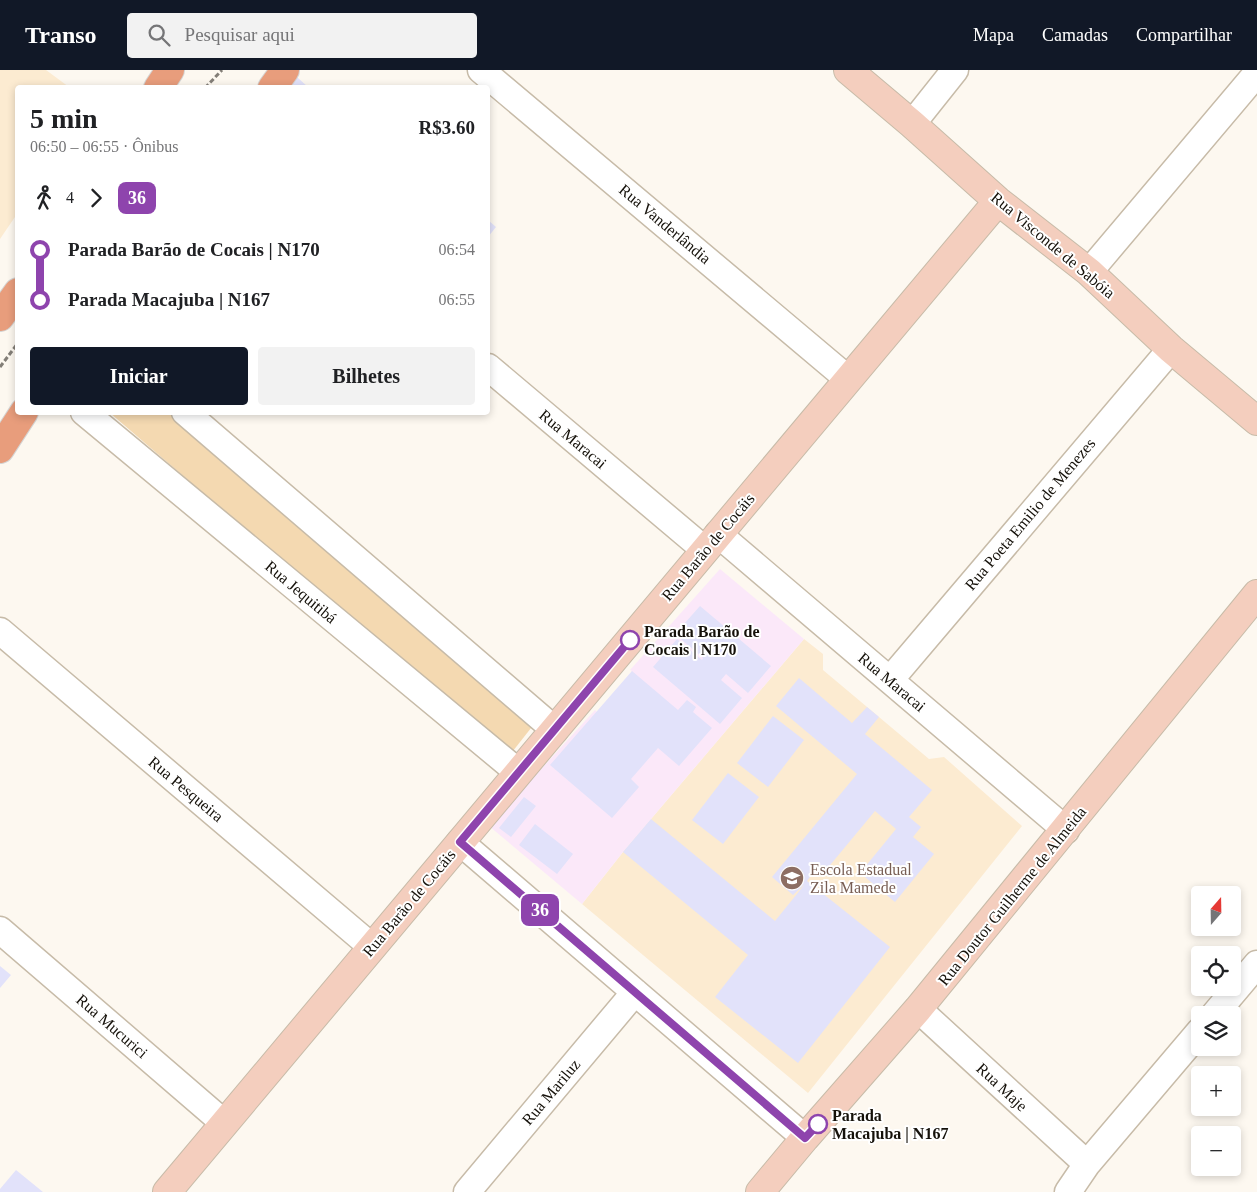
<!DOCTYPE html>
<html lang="pt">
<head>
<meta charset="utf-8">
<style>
	:root { --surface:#fff; --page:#f2f2f2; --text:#202124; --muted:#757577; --accent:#111827 }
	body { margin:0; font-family:Georgia,serif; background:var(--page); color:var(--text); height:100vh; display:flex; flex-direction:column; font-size:19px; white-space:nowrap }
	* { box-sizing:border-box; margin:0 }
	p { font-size:16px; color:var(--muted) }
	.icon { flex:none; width:28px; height:28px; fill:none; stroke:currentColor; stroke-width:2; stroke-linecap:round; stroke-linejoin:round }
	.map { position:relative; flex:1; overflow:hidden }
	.panel { position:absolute; left:15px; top:15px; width:475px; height:330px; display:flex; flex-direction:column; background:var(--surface); border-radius:5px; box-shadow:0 2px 8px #0003 }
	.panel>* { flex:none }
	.badge { padding:0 10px; border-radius:8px; font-size:18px; line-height:32px }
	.needle { width:32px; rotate:20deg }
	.tools { position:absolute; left:1191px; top:816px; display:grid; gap:10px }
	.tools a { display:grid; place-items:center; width:50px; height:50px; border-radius:5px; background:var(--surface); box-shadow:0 2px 8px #0003; font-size:25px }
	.map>.badge { position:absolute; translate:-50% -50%; box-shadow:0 0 0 2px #fff }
	.legs { display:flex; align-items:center; gap:8px; height:55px; padding:0 15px; font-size:16px }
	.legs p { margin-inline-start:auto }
	.overview { display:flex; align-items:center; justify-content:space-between; height:85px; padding:0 15px }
	h1 { font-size:28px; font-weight:600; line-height:38px }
	.cta { display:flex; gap:10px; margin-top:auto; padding:10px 15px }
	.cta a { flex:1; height:58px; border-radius:5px; background:var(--accent); color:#fff; font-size:20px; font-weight:600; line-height:58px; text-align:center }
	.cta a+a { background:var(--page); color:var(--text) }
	ul { padding:0 15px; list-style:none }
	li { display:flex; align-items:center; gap:18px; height:50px; font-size:19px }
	li i { display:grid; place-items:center; width:8px; height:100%; margin:0 6px; background:currentColor }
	li i::after { content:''; width:12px; height:12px; margin:-6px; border:4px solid; border-radius:50%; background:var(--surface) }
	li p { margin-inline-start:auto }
	li:first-child i { background:linear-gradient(#0000 50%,currentColor 0) }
	li:last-child i { background:linear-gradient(currentColor 50%,#0000 0) }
	header { display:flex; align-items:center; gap:30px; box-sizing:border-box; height:70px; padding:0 25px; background:var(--accent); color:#fff }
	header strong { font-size:24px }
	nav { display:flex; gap:28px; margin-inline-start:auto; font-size:18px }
	.search { width:350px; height:45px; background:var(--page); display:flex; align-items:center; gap:12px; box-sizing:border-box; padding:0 18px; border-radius:5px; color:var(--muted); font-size:19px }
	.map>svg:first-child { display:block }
</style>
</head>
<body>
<header>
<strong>Transo</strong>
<div class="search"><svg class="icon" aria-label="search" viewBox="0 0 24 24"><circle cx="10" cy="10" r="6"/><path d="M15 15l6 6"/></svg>Pesquisar aqui</div>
<nav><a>Mapa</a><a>Camadas</a><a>Compartilhar</a></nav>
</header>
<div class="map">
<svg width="1257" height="1122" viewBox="0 0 1257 1122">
	<rect width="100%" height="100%" fill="#fdf8f0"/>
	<!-- built -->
	<path fill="#fcebd1" d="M0,0H46L69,17L18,18L17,144L0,169Z
		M804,569L823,584V600L929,689L944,687L1022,756L808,1023L582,834L623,782Z"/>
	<!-- medical -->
	<path fill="#fbe8f9" d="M720,499L804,569L623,782L582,834L489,756L595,640L597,642L632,601L630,600Z"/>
	<!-- green -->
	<path fill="#f4d9b1" d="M110,343H169L535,653L509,686Z"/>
	<!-- building -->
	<path fill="#e2e2fa" d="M297,7L309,18H288Z
		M488,150L496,157L488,167Z
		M700,536L771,596L748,623L726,604L721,610L742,628L720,654L653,597L677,569L702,590L703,588L675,564Z
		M632,601L678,640L687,630L696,637L693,642L712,658L679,696L658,678L631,709L639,717L612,748L550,695Z
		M799,608L852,653L867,637L879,647L865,664L932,720L909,747L921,757L913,767L934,784L895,832L860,803L896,759L875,741L826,800L819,795L807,811L890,877L798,993L715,927L748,885L623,782L651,749L775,851L805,814L793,825L772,807L857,704L776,636Z
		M773,646L804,670L768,717L737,693Z
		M728,703L759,727L723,774L692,750Z
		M524,727L536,736L511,767L499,758Z
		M535,754L573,784L557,804L519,775Z
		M0,896L11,905L0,918Z
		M16,1100L43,1122H0V1119Z"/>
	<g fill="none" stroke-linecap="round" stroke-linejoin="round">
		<!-- street casing -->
		<g stroke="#c7bba8" stroke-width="29">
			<path id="street" d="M481,0L848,309
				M912,54L955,0
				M1089,202L1257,3
				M488,297L705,480
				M84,342L518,702
				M185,342L555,660
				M718,464L1066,760
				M0,561L372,877
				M890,610L1171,279
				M460,772L805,1068
				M0,860L224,1053
				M918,939L1087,1094
				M1214,945L1257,894
				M467,1122L635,922
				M1068,1122L1087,1094L1200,961"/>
		</g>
		<!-- secondary casing -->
		<g stroke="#c7bba8" stroke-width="30">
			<path id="secondary" d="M848,0L912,54L998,131L1089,202L1171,279L1257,351
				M167,1122L998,131
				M760,1122L805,1068L918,939L1257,524"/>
		</g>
		<!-- primary casing -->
		<g stroke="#d5d4d3" stroke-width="30">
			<path id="primary" d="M158,18L170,0
				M272,18L285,0
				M0,247L18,222
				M0,379L24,342"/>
		</g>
		<!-- path -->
		<path stroke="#837e77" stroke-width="3" stroke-dasharray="5 2.5" stroke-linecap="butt" d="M205,18L222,0
			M0,297L18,273"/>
		<!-- street -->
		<use href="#street" stroke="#fff" stroke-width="26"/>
		<!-- secondary -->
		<use href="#secondary" stroke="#f4cebe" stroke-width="28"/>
		<!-- primary -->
		<use href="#primary" stroke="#e89d7c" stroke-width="28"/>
	</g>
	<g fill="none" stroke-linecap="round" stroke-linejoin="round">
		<!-- line-1 casing -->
		<g stroke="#fff" stroke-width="11">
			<path id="line-1" d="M630,570L460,772L805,1068L818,1054"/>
		</g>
		<!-- line-1 -->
		<use href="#line-1" stroke="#8e44ad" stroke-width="8"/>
	</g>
	<!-- icons -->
	<defs>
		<g id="school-disc" transform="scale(1.25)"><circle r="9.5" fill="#8d6e63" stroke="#fff"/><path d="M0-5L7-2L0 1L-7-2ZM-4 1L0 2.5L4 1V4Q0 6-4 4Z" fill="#fff"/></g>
	</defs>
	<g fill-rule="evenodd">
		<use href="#school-disc" x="792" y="808"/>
	</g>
	<!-- markers -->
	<g fill="#fff" stroke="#8e44ad" stroke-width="2.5">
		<circle cx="630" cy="570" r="9"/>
		<circle cx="818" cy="1054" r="9"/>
	</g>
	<g text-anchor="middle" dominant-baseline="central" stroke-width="4" stroke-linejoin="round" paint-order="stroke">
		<!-- street labels -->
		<g font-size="16" fill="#15110a" stroke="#fff">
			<text transform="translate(665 154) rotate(40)">Rua Vanderlândia</text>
			<text transform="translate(1053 175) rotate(40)">Rua Visconde de Sabóia</text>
			<text transform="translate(573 369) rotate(40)">Rua Maracai</text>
			<text transform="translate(1030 444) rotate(-50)">Rua Poeta Emilio de Menezes</text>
			<text transform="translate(708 477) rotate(-50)">Rua Barão de Cocáis</text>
			<text transform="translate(301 522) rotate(40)">Rua Jequitibá</text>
			<text transform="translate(892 612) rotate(40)">Rua Maracai</text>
			<text transform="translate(186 719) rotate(40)">Rua Pesqueira</text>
			<text transform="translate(1012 826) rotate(-51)">Rua Doutor Guilherme de Almeida</text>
			<text transform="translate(409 833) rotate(-50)">Rua Barão de Cocáis</text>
			<text transform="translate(112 956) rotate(41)">Rua Mucurici</text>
			<text transform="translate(1002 1017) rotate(43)">Rua Maje</text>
			<text transform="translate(551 1022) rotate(-50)">Rua Mariluz</text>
		</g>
		<!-- stop labels -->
		<g font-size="16" font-weight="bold" fill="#15110a" stroke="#fff" text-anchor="start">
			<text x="644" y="561">Parada Barão de<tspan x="644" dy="18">Cocais | N170</tspan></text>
			<text x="832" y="1045">Parada<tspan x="832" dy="18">Macajuba | N167</tspan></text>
		</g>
		<!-- education labels -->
		<g font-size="16" fill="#785e54" stroke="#fff" text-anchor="start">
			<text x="810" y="799">Escola Estadual<tspan x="810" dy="18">Zila Mamede</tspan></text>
		</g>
	</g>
</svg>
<div class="tools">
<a><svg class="needle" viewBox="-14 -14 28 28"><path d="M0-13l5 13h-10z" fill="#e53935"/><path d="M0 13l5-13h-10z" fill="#757577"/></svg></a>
<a><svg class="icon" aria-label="locate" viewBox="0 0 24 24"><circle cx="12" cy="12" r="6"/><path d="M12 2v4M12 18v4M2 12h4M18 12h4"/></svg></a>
<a><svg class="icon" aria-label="layers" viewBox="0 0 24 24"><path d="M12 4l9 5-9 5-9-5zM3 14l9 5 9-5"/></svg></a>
<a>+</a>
<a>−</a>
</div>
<b class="badge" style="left:540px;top:840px;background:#8e44ad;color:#fff">36</b>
<section class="panel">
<div class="overview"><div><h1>5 min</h1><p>06:50 – 06:55 · Ônibus</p></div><b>R$3.60</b></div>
<div class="legs"><svg class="icon" aria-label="walk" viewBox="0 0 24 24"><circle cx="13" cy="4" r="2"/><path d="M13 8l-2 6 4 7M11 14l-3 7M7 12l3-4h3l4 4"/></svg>4<svg class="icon" aria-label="forward" viewBox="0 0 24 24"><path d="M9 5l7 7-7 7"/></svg><b class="badge" style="background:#8e44ad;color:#fff">36</b></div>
<ul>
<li><i style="color:#8e44ad"></i><b>Parada Barão de Cocais | N170</b><p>06:54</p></li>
<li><i style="color:#8e44ad"></i><b>Parada Macajuba | N167</b><p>06:55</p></li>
</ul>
<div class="cta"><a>Iniciar</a><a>Bilhetes</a></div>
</section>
</div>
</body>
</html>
